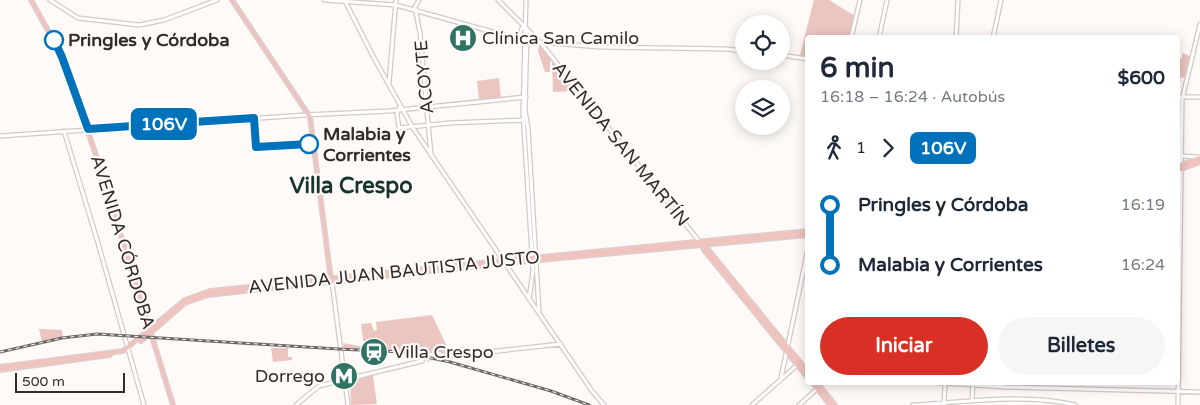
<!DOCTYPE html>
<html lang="es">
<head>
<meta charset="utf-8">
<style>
	:root { --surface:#fff; --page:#f6f6f7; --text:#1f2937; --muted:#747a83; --accent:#d93025 }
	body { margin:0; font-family:"Varela Round",sans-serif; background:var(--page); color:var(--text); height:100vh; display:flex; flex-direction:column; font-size:19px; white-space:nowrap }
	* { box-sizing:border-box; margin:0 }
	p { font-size:16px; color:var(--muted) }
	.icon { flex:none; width:28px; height:28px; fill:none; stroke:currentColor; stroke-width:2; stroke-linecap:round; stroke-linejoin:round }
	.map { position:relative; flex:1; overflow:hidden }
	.sheet { position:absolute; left:805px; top:35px; width:375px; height:350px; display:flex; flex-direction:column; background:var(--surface); border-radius:5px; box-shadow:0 2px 12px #0003 }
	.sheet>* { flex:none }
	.badge { padding:0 10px; border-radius:8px; font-size:18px; line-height:32px }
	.controls { position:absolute; left:735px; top:15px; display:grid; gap:10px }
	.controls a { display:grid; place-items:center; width:55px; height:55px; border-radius:50%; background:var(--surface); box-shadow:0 2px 12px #0003; font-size:25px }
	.scale { position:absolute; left:15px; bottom:12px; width:110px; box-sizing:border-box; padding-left:5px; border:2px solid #322c2b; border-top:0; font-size:14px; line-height:18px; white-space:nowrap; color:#322c2b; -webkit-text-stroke:4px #fff9f8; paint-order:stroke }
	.map>.badge { position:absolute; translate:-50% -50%; box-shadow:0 0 0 2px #fff }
	.legs { display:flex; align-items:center; gap:8px; height:55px; padding:0 15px; font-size:16px }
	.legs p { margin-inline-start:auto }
	.head { display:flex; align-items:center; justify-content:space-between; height:85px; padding:0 15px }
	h1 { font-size:28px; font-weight:700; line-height:38px }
	.button { display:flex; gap:10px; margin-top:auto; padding:10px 15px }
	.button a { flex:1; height:58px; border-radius:30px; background:var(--accent); color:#fff; font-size:20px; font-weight:700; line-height:58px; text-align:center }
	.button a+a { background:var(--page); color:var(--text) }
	ul { padding:0 15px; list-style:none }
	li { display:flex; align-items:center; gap:18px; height:60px; font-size:19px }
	li i { display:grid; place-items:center; width:8px; height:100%; margin:0 6px; background:currentColor }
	li i::after { content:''; width:12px; height:12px; margin:-6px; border:4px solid; border-radius:50%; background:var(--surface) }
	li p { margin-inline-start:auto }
	li:first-child i { background:linear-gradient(#0000 50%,currentColor 0) }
	li:last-child i { background:linear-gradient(currentColor 50%,#0000 0) }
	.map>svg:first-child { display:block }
</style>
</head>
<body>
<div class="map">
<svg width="1200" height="405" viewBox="0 0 1200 405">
	<rect width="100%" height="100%" fill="#fff9f8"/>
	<!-- green -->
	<path fill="#ebc5bf" d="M814,0H829L855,16L849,37L808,38L807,57L800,55Z
		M539,46H541L552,60L550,62V72H545L538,51Z
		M1183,53L1190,56L1185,76L1183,78L1178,77V58L1181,59Z
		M554,62L575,90V91L553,92L552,63Z
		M499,78L501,98L479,100L477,81Z
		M432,315L450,353L442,354L441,352L430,353V355L404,349V351L344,348L343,343L364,347L361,324L371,323L374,331L377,330L376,322Z
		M39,329L62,330L63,338L42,342Z
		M271,348H288V357H292V360L273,362Z
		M371,376H373L377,404L351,405L350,382Z"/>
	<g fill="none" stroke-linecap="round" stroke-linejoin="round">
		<!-- secondary-tunnel -->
		<path stroke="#d6d0cf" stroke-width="3" stroke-dasharray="3 1.5" stroke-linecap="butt" d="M422,361L443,357"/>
		<!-- secondary casing -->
		<g stroke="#d6c8c6" stroke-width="5.5">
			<path id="secondary" d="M50,0L78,18L139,25L164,20L217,0
				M324,0L396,5L525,41L600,47L726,49L744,51
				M419,0L415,7L420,33L431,155
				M498,0L540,42L699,241
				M526,0L523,113L533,271L529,299
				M345,1L374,58L413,128L592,391L604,405
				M527,30L525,111L528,128L539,311
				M851,38L860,0
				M879,38L887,0
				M956,38L958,0
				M993,38L1001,0
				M518,39L522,28L525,27
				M781,55L808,59
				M389,83L396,0
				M1178,97H1200
				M399,108L397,114L399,128L450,123L525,120
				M64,131L98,243L144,405
				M0,136L304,115L389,111L526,97
				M1181,156L1199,157
				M332,282L348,405
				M443,357L561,344
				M781,378L808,249
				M928,382L1006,387L1200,392
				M972,401L973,382
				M944,404L945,383
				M296,405L319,386L422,361
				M752,405L796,366H798
				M799,405L817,389
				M913,405C964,402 1027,393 1075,405
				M1178,405L1182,100L1200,24"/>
		</g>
		<!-- primary casing -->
		<g stroke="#d6d5d5" stroke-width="6">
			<path id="primary" d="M31,0L60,52L71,82L97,158L173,405
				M232,0L310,117L331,280
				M1178,166L1200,158
				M1178,170L1200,162
				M702,245L704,250L808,378
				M703,245L706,247L808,372
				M141,341L185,303L208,295L477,266L808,235
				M0,367L123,351L185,300L210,291L480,263L808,231
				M0,370L110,355
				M812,382L830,405
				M816,382L835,405"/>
		</g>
		<!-- secondary -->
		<use href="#secondary" stroke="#fff" stroke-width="3"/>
		<!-- primary -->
		<use href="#primary" stroke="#efc3be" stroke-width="4"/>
		<!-- rail casing -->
		<g stroke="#6e6867" stroke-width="3">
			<path id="rail" d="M0,352L62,338L97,334L338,349L403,352L450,362L551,391L589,405"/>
		</g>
		<!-- rail -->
		<use href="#rail" stroke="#fff9f8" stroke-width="1" stroke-dasharray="4" stroke-linecap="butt"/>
	</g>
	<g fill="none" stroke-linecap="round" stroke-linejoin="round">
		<!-- line-1 casing -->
		<g stroke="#fff" stroke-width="11">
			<path id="line-1" d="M54,40L62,57L88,129L254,118L256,147L309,144"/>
		</g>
		<!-- line-1 -->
		<use href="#line-1" stroke="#0072bc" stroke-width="8"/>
	</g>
	<!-- icons -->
	<defs>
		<g id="hospital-disc" transform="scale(1.4375)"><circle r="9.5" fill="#2f7365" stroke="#fff9f8"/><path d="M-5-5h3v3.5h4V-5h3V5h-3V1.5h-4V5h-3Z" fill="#fff"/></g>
		<g id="station-disc" transform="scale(1.4375)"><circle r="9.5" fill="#2f7365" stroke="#fff9f8"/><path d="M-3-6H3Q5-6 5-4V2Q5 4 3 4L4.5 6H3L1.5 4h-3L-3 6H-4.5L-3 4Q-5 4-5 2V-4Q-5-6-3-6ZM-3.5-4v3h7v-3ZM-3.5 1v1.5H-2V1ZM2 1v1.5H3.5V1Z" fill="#fff"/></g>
		<g id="metro-disc" transform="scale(1.4375)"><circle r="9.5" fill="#2f7365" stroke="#fff9f8"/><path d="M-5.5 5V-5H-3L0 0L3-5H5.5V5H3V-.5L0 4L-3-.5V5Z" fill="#fff"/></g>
	</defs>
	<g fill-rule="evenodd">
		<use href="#hospital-disc" x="463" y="38"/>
		<use href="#station-disc" x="374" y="352"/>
		<use href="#metro-disc" x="344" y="376"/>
	</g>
	<!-- markers -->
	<g fill="#fff" stroke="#0072bc" stroke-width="2.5">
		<circle cx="54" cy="40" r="9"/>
		<circle cx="309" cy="144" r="9"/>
	</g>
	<g text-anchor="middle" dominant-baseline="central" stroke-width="4.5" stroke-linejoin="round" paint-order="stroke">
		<!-- poi labels -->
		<g font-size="18" fill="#322c2b" stroke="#fff9f8" text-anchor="start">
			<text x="482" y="38">Clínica San Camilo</text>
			<text x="393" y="352">Villa Crespo</text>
			<text x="325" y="376" text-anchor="end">Dorrego</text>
		</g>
		<!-- stop labels -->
		<g font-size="18" font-weight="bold" fill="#322c2b" stroke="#fff9f8" text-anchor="start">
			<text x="68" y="40">Pringles y Córdoba</text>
			<text x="323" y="134">Malabia y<tspan x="323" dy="21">Corrientes</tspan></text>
		</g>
		<!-- street labels -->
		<g font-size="18" fill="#322c2b" stroke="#fff9f8">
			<text transform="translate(424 77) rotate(-95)">ACOYTE</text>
			<text transform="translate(621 144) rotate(51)">AVENIDA SAN MARTÍN</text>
			<text transform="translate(123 242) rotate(73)">AVENIDA CÓRDOBA</text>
			<text transform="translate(394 272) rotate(-6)">AVENIDA JUAN BAUTISTA JUSTO</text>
		</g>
		<!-- district labels -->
		<g font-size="22" font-weight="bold" fill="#15352e" stroke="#fff9f8">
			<text x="351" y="186">Villa Crespo</text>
		</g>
	</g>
</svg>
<div class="controls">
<a><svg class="icon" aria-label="locate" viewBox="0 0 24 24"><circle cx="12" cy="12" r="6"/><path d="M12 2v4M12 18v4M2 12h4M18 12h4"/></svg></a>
<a><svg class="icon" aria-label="layers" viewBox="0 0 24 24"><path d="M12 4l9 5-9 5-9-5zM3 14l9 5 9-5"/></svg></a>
</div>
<div class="scale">500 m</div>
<b class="badge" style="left:164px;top:124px;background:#0072bc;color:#fff">106V</b>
<section class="sheet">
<div class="head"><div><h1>6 min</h1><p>16:18 – 16:24 · Autobús</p></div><b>$600</b></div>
<div class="legs"><svg class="icon" aria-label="walk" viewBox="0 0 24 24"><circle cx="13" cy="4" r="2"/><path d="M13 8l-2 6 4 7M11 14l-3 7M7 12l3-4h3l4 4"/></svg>1<svg class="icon" aria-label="forward" viewBox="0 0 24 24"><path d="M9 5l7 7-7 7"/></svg><b class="badge" style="background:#0072bc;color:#fff">106V</b></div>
<ul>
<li><i style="color:#0072bc"></i><b>Pringles y Córdoba</b><p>16:19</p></li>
<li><i style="color:#0072bc"></i><b>Malabia y Corrientes</b><p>16:24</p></li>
</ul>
<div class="button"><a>Iniciar</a><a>Billetes</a></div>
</section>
</div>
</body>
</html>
